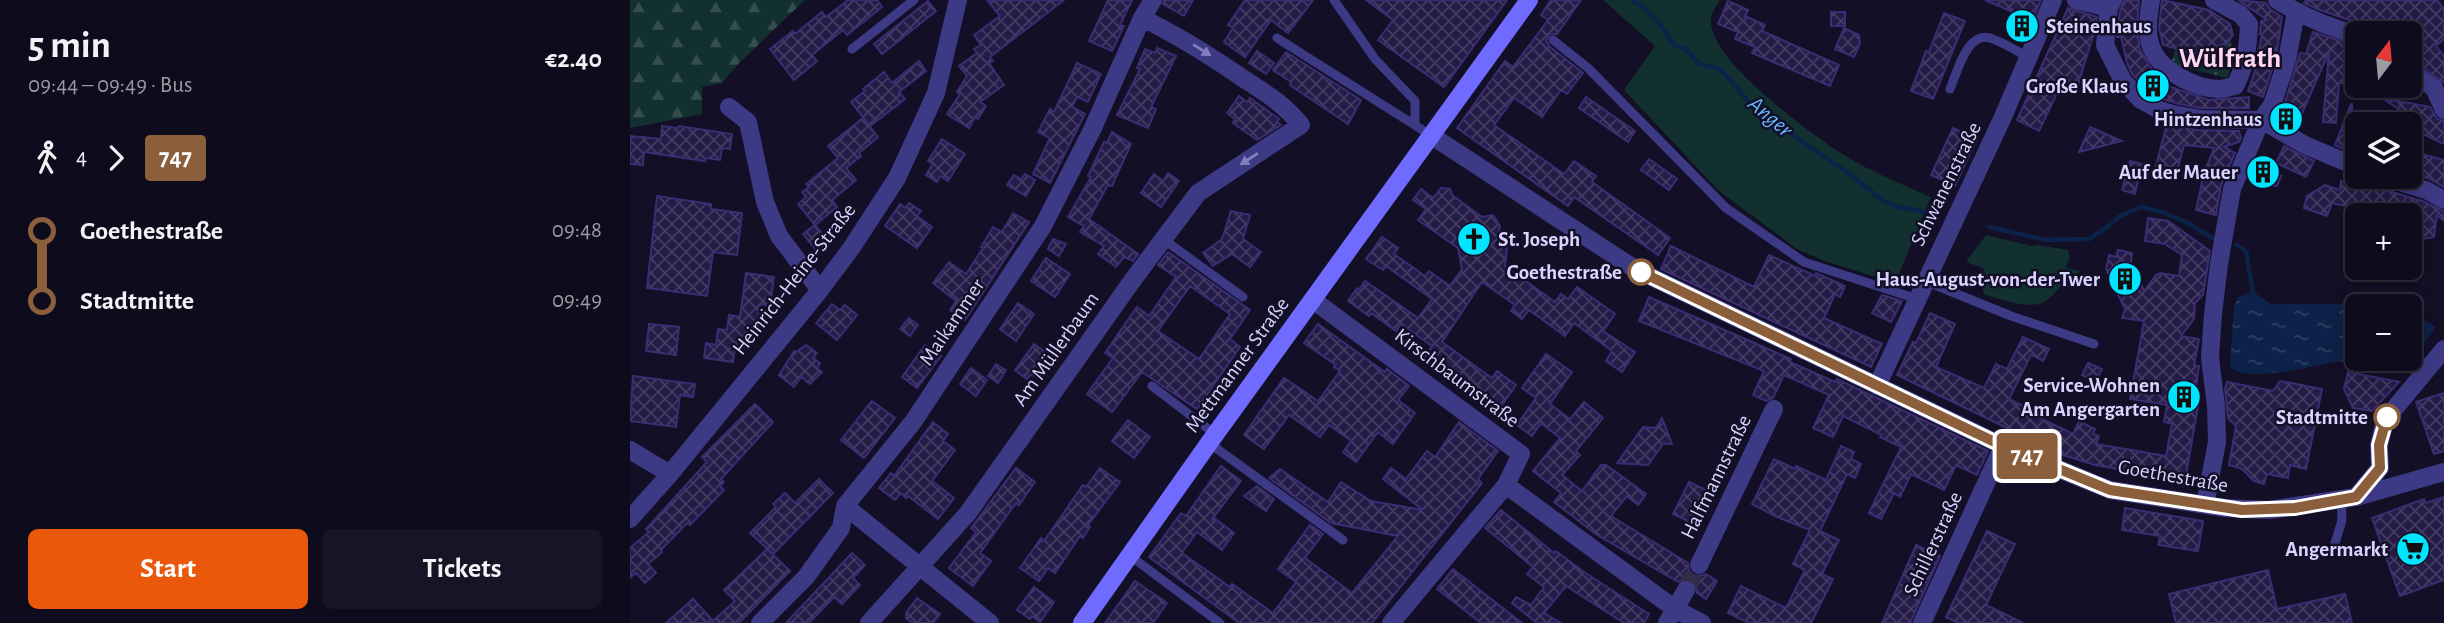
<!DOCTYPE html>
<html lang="en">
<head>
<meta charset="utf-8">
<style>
	:root { --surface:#0e0b1c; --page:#171425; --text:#f1f3f6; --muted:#9b9ba3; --line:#2e2b3b; --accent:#ea580c }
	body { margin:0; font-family:"Alegreya Sans",sans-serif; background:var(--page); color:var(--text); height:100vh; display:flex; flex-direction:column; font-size:26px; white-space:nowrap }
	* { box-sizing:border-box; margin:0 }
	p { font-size:23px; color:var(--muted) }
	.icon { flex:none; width:38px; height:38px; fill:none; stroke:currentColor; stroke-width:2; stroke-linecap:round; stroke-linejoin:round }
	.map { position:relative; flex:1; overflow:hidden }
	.drawer { display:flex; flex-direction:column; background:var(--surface); width:630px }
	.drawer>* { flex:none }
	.badge { padding:0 14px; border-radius:5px; font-size:24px; line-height:46px }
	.needle { width:46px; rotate:16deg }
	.controls { position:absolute; left:1715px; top:21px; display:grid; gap:14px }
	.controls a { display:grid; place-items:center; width:77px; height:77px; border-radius:10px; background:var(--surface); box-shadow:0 4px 18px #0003,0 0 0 2px var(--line); font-size:35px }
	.map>.badge { position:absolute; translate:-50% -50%; box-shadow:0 0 0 4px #fff }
	.legs { display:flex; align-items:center; gap:10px; height:77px; padding:0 28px; font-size:23px }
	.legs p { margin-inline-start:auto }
	.summary { display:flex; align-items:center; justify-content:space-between; height:119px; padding:0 28px }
	h1 { font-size:38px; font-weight:600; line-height:52px }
	.action { display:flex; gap:14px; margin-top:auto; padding:14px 28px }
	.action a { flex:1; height:80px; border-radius:10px; background:var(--accent); color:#fff; font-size:28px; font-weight:600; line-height:80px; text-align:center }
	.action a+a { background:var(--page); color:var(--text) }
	ul { padding:0 28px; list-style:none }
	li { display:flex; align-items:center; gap:24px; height:70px; font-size:26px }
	li i { display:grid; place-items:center; width:10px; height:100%; margin:0 9px; background:currentColor }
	li i::after { content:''; width:18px; height:18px; margin:-9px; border:5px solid; border-radius:50%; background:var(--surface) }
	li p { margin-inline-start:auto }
	li:first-child i { background:linear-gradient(#0000 50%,currentColor 0) }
	li:last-child i { background:linear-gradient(currentColor 50%,#0000 0) }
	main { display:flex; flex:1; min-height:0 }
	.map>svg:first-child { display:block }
</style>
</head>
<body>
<main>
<section class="drawer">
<div class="summary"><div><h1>5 min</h1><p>09:44 – 09:49 · Bus</p></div><b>€2.40</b></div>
<div class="legs"><svg class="icon" aria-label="walk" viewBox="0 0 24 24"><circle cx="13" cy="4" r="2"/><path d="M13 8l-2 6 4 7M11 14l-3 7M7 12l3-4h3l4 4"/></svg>4<svg class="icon" aria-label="forward" viewBox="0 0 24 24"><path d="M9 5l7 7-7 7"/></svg><b class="badge" style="background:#8b5e3c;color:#fff">747</b></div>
<ul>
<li><i style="color:#8b5e3c"></i><b>Goethestraße</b><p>09:48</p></li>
<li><i style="color:#8b5e3c"></i><b>Stadtmitte</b><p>09:49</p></li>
</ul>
<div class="action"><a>Start</a><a>Tickets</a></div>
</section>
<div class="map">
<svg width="1814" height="623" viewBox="0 0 1814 623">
	<defs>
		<pattern id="grass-dots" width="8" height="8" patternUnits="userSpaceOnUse" patternTransform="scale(1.75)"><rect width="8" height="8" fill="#12302f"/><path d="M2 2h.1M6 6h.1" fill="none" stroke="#344d4e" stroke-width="1.8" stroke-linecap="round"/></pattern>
		<pattern id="forest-firs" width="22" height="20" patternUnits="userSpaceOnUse" patternTransform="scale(1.75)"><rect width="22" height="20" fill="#12302f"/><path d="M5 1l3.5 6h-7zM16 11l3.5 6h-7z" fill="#344d4e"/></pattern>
		<pattern id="water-ripples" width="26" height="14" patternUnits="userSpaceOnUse" patternTransform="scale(1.75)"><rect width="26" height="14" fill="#0c2248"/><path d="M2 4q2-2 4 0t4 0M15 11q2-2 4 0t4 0" fill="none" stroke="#2f4163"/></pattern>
		<pattern id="building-cross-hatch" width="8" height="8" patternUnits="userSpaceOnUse" patternTransform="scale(1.75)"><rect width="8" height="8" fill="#241b47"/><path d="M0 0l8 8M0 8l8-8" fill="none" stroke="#433b63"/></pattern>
	</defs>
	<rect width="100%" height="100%" fill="#130f26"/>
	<!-- grass -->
	<path fill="url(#grass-dots)" d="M1600,39L1605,55L1597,78L1541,64L1546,46L1571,52L1578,49L1577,47L1593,45Z"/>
	<!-- forest -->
	<path fill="url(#forest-firs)" d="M0,0H175L107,65L92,83L72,87V114L0,128Z"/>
	<!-- park -->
	<path fill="#12302f" d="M973,0H1090C1087,5 1081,14 1081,20C1078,59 1182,135 1214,155C1241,172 1272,184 1301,197L1265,283L1195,261L1167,249L1089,191L994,90L1025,46Z
		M1356,235L1402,246L1407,245L1438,250L1440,258L1435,267L1449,271L1445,288L1430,287C1425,292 1420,299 1414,302C1400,310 1368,299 1354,294L1352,285L1356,278L1353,268L1336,262Z"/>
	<!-- water -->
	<path fill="url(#water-ripples)" d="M1617,293H1625L1641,304H1727V359H1780V315L1789,317L1806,327L1782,360C1770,362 1756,366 1744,365C1737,365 1730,360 1723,360C1693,361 1621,386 1600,367L1604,306L1608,298Z"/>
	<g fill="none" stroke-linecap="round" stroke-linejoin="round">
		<!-- stream -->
		<path stroke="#0c2248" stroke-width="4.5" d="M1002,0L1013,7L1029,23L1044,45L1057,50L1069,64L1090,69L1128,112L1221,175L1252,200L1268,207L1295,212
			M1359,227L1416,240L1459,239L1476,228L1490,216L1511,207L1532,212L1554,221L1584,239
			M1607,245L1616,251L1623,293"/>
	</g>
	<!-- building -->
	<path fill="url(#building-cross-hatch)" stroke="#3b2d73" stroke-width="2" fill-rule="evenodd" d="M218,0H247L252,7L217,35L213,30L182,55L187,61L164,80L140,49L163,31L165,34L192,12L196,17Z
		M357,0H434L360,57L363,61L359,63L374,85L350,102L356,106L348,119L345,117L339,128L317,114L330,94L327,92L337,76L329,66L347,53L344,49L351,45L344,35L370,16Z
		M478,0H502L490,25L494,26L482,51L459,41Z
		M534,0H563L554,16L533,4Z
		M615,0H683L658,33L641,20L615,57L594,42L603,28L598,25Z
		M736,0H877L814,87L748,40L763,20Z
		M921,0H951L927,34H920L916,40L919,46L953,73L937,94L931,90L912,117L884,98L864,125L934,174L944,161L966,176L962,182L1040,238L1028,255L944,197L938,206L827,128L875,61L883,67L918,20L911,15Z
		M1355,0H1411L1394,39L1380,33L1387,19L1381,17L1383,12Z
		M1494,0H1509L1507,28L1510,50L1523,71L1538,86L1579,100L1619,97V108H1571L1549,104L1533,99L1518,91L1520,81L1512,78L1510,82L1502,74L1497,63L1491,37H1487L1490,11Z
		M1532,0L1579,10L1600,24L1603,35L1596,44L1571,50L1573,56L1533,45L1529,27Z
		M1608,0L1636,3L1640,9L1652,17L1646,57L1633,97L1618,91L1625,71L1632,34H1630L1631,21L1637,20Z
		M1676,0H1807L1814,9V39L1806,46L1814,56V83L1780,58V33H1738L1731,24L1690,10L1674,3Z
		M298,1L306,11L252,54L244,44Z
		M1098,1L1118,10L1115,16L1135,25L1132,31L1209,65L1200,86L1122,53L1125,47L1105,39L1108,32L1088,24Z
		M1438,8L1467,17L1464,36H1463L1447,88L1433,81L1409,131L1387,120Z
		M1201,12H1215V26H1201Z
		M1314,13L1335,21L1303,99L1281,91L1296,51L1299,52Z
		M1214,28L1229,35L1230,43L1224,57L1205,49Z
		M1683,32L1727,46V62L1722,59V83H1709L1706,123L1693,122L1699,52L1666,127L1648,116L1653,109L1670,53L1676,54Z
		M527,48L546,56L521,107L526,109L518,128L487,115L510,69L507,68L515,49L525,53Z
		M627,51L644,63L636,74L619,63Z
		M656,52L731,100L718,124L660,85L661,82L643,70Z
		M289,61L296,71L269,92L275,99L240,126L221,102L235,91L233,89L254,72L262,83Z
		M447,63L471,74L458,102L447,97L442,107L455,114L420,183L403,174L420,138L408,132L420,109L424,112Z
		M609,96L617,102L620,98L649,119L647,122L651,125L627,140L603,123L605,119L597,113Z
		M956,97L1005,131L998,142L949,108Z
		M1752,98L1800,107L1807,119L1814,121V144L1782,129L1786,121Z
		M1721,104H1722V153L1705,145Z
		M233,118L248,137L229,153L231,156L216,168L226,180L202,200L207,207L185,225L168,204L176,197L172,192L179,187L176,184L208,158L198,146Z
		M1537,124L1568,130L1609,131L1611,138L1609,142L1594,147L1605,153L1591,185L1586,215L1566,210L1574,173L1584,148L1554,145L1545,179L1524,173Z
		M32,126L48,128L49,126L102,134L100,149L92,148L90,160L75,158V161L14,152L13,165L0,164V136L31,139Z
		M1460,127L1492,141L1449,152Z
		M1323,128L1347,139L1325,186L1301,175Z
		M482,132L501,144L482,186L478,185L459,219L508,254L503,261L494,257L486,267L468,254L474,246L450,232L454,226L438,217L461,177L458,176L474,142L477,143Z
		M312,139L335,154L318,181L310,176L307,182L296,175L303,164L298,161Z
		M1654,146L1684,161L1676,177L1646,163Z
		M1780,151L1814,160V187L1800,179L1780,173Z
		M1019,159L1047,179L1039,190L1011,170Z
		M1500,161L1512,164L1505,194L1492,190Z
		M1625,163L1651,176L1647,186L1630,184L1619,178Z
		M538,173L549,181L531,207L511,193L524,174L533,181Z
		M395,174L405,180L396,196L377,185L384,175L391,179Z
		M1742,177L1744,184L1749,188L1792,201L1814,211V221L1807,215L1804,237L1780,241V215H1753L1702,203L1697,216L1674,208L1677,196L1695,185L1710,190L1711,181L1723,183L1724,178Z
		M811,188L820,189L822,195L852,217L863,215L870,226L868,234L876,233L878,240L875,266L925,302L931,294L938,299L947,287L985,314L973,331L1005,352L992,372L976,361L982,351L944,323L935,336L899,310L892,319L881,311L885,305L852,282L812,342L862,378L867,371L886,385L865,415L794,358L802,346L771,324L766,331L741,313L739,316L718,301L727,288L729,290L735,281L788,318L802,299L756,266L753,270L736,259L752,237L768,248L764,254L795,276L799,271L820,286L832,269L828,248L788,220L796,209L783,200L791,189L803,198Z
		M27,196L81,204V209L112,213L107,255L83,252L77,296L17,288Z
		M279,203L291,211L287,216L302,227L287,248L255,226L270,204L275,208Z
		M601,211L620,215L613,239L631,252L620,267L602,254L583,266L573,253L592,239Z
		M383,213L399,222L335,320L320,310L326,301L303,283L319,262L336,274L353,248L351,247L363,227L372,232Z
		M1518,218L1538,221L1580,251L1573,295L1565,303L1564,319L1551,336L1569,339L1564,365L1569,366L1565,393L1570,394L1555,481L1465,465L1433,455L1267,375L1283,342L1286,343L1300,313L1325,324L1306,367L1354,388L1366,364L1377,369L1393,337L1419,349L1413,361L1401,355L1379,399L1408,413L1406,416L1443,434L1449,421L1465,429L1463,434L1469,436L1466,444L1536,456L1542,424L1534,422L1537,405L1500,399L1514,321L1492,318L1495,309L1476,269L1479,255L1486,257L1488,250L1502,253L1501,263L1514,291L1526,275L1530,273L1549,276L1552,255L1535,244L1515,241Z
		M185,225L198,241L186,250L173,234Z
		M423,239L436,244L429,256L418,249Z
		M1041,246L1124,287L1139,255L1185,276L1186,273L1215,286L1210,297L1205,294L1194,318L1252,344L1241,367L1031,269Z
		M538,252L620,310L600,339L610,347L567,409L512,372L482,412L457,394L483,358L475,353L507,307L519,316L546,277L528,265ZM560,286L600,314L569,359L528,331Z
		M416,258L440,274L425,297L401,281Z
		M116,273L144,277L140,306L130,304L126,334L116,333L114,348L105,347L103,362L74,358L76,343L86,345L88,329L97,330L99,315L110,317Z
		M1252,295L1272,301L1261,322L1242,313Z
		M1019,297L1161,359L1160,362L1205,382L1207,379L1358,451L1347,475L1326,465L1314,490L1281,474L1270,497L1264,493L1251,519L1239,513L1271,447L1250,437L1252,435L1213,416L1203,437L1183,428L1199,395L1154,375L1143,398L1136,401L1123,395L1134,371L1009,321Z
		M388,303L404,314L386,341L370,329Z
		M202,304L210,310L215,305L227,315L207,340L186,323Z
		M279,318L288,325L280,336L270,329Z
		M19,324L49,327L46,355L16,351Z
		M688,324L755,372L757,369L779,386L768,400L785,413L763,444L748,432L726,462L713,452L721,441L699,425L690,437L659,415L634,449L614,435L654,378L688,401L710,371L704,367L706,365L674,343Z
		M404,344L424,358L409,379L401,374L397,379L385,370Z
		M176,345L187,353L183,358L190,363L187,368L192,372L180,384L171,377L164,387L149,375L164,351L166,352Z
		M295,345L311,356L287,388L272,377Z
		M916,354L942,372L920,404L940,419L954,402L973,418L946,451L950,455L932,475L952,491L971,465H976L1016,494L1008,505L997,496L981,516L1058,563L1059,571L1063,575L1069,576L1076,574L1087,581L1076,599L1067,593L1066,585L1062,581L1055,579L1048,582L967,535L924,502L931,493L903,471L930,438L911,423L902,436L887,425L906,398L892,388Z
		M1458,363L1472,369L1466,382L1452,375Z
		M366,364L376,370L368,383L358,376Z
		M341,368L357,380L346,396L330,384Z
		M1718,372L1769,382L1742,411L1723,408L1714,389Z
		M3,376L65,384L63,397L50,395L46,427L0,421Z
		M1650,381L1692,389L1676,469L1660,465L1658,478L1637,474L1634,484L1624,481L1612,469L1599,465L1606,426L1598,418L1595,389L1597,382L1643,391Z
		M1814,393V451L1804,454L1786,402Z
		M242,401L265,418L234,458L211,440Z
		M125,404L143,422L91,479L94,482L90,486L94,490L60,525L57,523L31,550L32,552L18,564L26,573L15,583L6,573L0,578V548L19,532L16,529L77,462L72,457Z
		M1032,418L1042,444H1033L1018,465L987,463L1013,427L1026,428Z
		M498,420L520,437L504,458L482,441Z
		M303,422L318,434L313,441L325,450L302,481L324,498L308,519L278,496L276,498L271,493L265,500L249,488L261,473L264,476Z
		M829,422L868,451L848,479L852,483L742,623H609L519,557L551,513L556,516L591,466L611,481L581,521L584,518L604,533L592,550L567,532L552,553L600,587L602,584L643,613L666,582L648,569L680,525L693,534L675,558L722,593L768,536L701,523L639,478L650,469L698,502L711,482L741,501L793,510L753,479L761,468L776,479L797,451L805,457Z
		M1211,446L1224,452L1221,459L1231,464L1225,478L1217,474L1190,531L1209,540L1192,574L1203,579L1181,623H1119L1098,613L1111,586L1156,608L1175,570L1163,564L1180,530L1147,517L1122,504L1144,459L1165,469L1166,466L1196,480Z
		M386,468L405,482L389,505L386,503L350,553L361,561L343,586L319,568L346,532L341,528Z
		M470,468L490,482L458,525L460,527L453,538L450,536L425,573L418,568L409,581L390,568L411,538L414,541L453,485L456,487Z
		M189,479L203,493L143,554L120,533L146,507L143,504L155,493L165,503Z
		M1059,482L1084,494L1068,526L1043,514Z
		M627,486L644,499L636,511L614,496Z
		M1814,497V580L1770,596L1742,518L1794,499L1796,503Z
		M1495,508L1573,521L1568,551L1528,545L1530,536L1492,530Z
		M871,510L924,553L926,551L954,572L1019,614L1014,623H994L936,586L914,613L931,623H907L882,603L886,597L901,605L914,587L897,574L903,567L855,528Z
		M1357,531L1385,544L1356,605L1393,623H1328L1316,617Z
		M1286,545L1310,556L1280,623H1252Z
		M137,549L160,571L109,623H36L63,599L83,621L105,601L94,590Z
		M222,553L235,565L223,578L230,585L212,604L204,597L179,623H156Z
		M823,569L856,595L892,623H851L807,589Z
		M1638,570L1647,609L1715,594L1722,623H1546L1539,594Z
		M505,581L537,603L523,623H475Z
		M404,587L424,602L410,622L402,616L400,619L387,610Z
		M287,598L310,614L303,623H282L276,618V613Z"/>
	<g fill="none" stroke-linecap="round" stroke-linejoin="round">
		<!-- street-tunnel -->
		<path stroke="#312d47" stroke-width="18" stroke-dasharray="18 9" stroke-linecap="butt" d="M1056,590L1069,565"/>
		<!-- lane -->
		<path stroke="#3d3a85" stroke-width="9" d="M704,0L745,59L785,101V123
			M647,38L802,136
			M923,40L958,68L1096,208L1174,262L1287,299
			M222,49L284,0
			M1320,89C1327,73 1337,31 1360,38C1373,42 1387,51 1399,58
			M533,239L613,297
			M1295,281L1381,316L1464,344
			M522,386L585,434
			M579,443L713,540
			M1703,550L1712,520L1711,499
			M499,555L590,623"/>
		<!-- street -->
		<path stroke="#3d3a85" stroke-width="18" d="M1446,0L1479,8
			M1483,0L1479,8L1475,45L1493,81L1511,100L1529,110L1546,115L1570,119L1631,120L1675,145L1727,167
			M1521,0C1518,17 1515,38 1524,53C1535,73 1567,89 1589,89C1594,89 1600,87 1605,86C1616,65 1618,47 1619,24L1610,14L1584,0
			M1647,0C1673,17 1698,27 1727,35
			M1780,71L1804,88L1814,110
			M99,107L118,122L135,202L149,236L190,290
			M802,136L1005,269L1373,446L1480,490L1595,508L1639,510L1726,497L1814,472
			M1753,177L1796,190L1814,200
			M683,300L891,454L876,485L1045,609L1072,623
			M1247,386L1372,119L1423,0
			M0,450L40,474
			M1726,497L1750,468L1749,445L1755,420L1814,349
			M1575,505L1587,442L1586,406L1580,358L1583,314L1589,264L1602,189L1631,120L1642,105L1657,60L1666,12
			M215,506L360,623
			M0,519L40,474L190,290L222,247L267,178L306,93L328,0
			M1069,565L1144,409
			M130,623L176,577L211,528L215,506L283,422L413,226L462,130L512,18L523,0
			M239,623L338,513L502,281L568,193L671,125C652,102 635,93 611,77C579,55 547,35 512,18
			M761,623L876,485
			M1037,623L1056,590
			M1292,623L1373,446"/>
		<!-- secondary -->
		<path stroke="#6f6bff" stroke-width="18" d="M452,623L579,443L899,0"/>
	</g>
	<!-- one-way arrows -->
	<defs><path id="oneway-solid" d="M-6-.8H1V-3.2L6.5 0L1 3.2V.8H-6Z" transform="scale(1.75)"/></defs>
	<g fill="#837fbc">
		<use href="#oneway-solid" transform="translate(572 50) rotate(32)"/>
		<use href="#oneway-solid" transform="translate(619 159) rotate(147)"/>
	</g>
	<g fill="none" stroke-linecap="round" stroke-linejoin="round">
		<!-- line-1 casing -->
		<g stroke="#fff" stroke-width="16">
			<path id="line-1" d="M1011,272L1373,446L1480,490L1612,510L1665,508L1726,497L1750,468L1749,445L1757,417"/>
		</g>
		<!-- line-1 -->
		<use href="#line-1" stroke="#8b5e3c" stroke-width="10"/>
	</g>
	<!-- icons -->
	<defs>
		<g id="building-disc" transform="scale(1.75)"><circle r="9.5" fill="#00e5ff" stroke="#130f26"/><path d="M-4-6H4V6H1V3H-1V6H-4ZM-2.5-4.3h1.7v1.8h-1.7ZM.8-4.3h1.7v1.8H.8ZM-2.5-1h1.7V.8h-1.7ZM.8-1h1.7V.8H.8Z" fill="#111"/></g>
		<g id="church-disc" transform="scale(1.75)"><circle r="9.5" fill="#00e5ff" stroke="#130f26"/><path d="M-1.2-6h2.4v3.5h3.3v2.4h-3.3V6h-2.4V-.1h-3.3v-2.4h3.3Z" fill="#111"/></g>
		<g id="supermarket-disc" transform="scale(1.75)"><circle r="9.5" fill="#00e5ff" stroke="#130f26"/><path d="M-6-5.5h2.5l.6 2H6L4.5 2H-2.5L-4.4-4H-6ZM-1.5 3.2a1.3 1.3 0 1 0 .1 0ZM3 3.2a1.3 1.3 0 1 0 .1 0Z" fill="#111"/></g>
	</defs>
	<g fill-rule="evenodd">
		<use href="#building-disc" x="1392" y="26"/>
		<use href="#building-disc" x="1523" y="86"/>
		<use href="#building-disc" x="1656" y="119"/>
		<use href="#building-disc" x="1633" y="172"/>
		<use href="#church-disc" x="844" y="239"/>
		<use href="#building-disc" x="1495" y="279"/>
		<use href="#building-disc" x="1554" y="397"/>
		<use href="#supermarket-disc" x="1783" y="549"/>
	</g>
	<!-- markers -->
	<g fill="#fff" stroke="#8b5e3c" stroke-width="3.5">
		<circle cx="1011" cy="272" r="12"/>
		<circle cx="1757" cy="417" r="12"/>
	</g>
	<g text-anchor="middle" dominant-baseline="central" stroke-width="5" stroke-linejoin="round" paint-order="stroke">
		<!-- poi labels -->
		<g font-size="21" font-weight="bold" fill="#d9d4ff" stroke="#130f26" text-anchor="end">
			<text x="1416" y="26" text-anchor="start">Steinenhaus</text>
			<text x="1498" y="86">Große Klaus</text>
			<text x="1632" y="119">Hintzenhaus</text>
			<text x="1608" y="172">Auf der Mauer</text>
			<text x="868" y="239" text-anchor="start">St. Joseph</text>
			<text x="1470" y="279">Haus-August-von-der-Twer</text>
			<text x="1530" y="385">Service-Wohnen<tspan x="1530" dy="24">Am Angergarten</tspan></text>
			<text x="1758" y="549">Angermarkt</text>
		</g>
		<!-- street labels -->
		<g font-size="21" fill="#d9d4ff" stroke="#130f26">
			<text transform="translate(1316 184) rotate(-64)">Schwanenstraße</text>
			<text transform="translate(164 279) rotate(-52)">Heinrich-Heine-Straße</text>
			<text transform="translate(322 322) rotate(-56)">Maikammer</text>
			<text transform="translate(426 349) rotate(-55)">Am Müllerbaum</text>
			<text transform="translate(607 365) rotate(-54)">Mettmanner Straße</text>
			<text transform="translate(827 378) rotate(37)">Kirschbaumstraße</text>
			<text transform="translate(1543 476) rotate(10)">Goethestraße</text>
			<text transform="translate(1086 477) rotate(-64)">Halfmannstraße</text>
			<text transform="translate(1303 544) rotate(-65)">Schillerstraße</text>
		</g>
		<!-- stop labels -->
		<g font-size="21" font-weight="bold" fill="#d9d4ff" stroke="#130f26" text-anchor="end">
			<text x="992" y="272">Goethestraße</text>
			<text x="1738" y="417">Stadtmitte</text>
		</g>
		<!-- water labels -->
		<g font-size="23" font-style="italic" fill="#62b6ff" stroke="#130f26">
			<text transform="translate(1140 117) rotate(40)">Anger</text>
		</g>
		<!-- district labels -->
		<g font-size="28" font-weight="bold" fill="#ffd6f0" stroke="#130f26">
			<text x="1600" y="59">Wülfrath</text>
		</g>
	</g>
</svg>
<div class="controls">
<a><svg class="needle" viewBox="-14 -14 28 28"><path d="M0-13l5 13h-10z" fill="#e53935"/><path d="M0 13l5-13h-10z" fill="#9b9ba3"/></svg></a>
<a><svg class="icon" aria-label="layers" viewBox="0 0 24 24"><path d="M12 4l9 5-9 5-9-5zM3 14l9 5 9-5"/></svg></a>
<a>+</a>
<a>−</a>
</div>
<b class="badge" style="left:1397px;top:456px;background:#8b5e3c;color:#fff">747</b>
</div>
</main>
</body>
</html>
